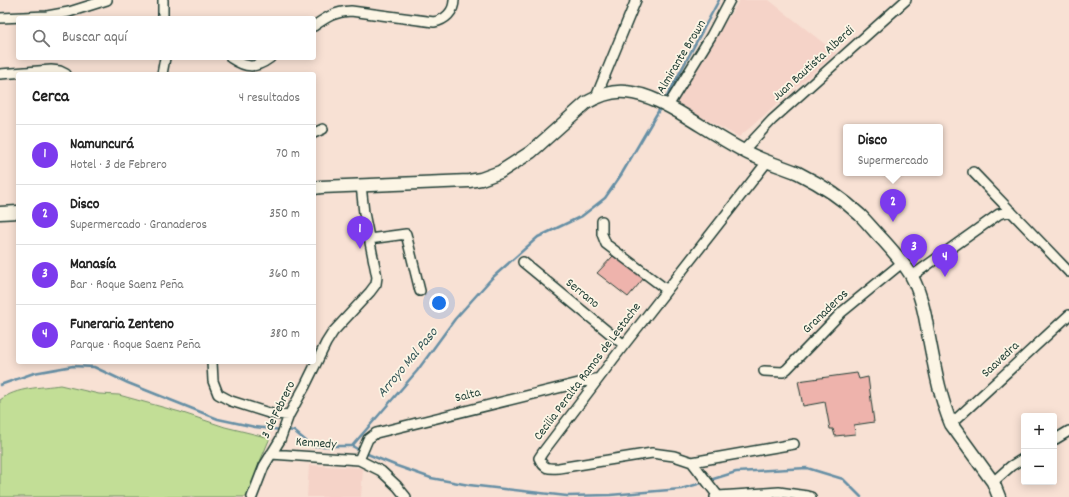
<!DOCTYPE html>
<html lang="es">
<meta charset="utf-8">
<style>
:root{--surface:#fff;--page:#f2f2f2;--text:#222;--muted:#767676;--line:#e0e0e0;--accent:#7c3aed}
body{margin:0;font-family:Dekko,sans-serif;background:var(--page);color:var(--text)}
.controls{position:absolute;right:12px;bottom:12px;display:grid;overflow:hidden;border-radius:4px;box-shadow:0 2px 10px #0003}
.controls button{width:36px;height:36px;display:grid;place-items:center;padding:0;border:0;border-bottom:1px solid var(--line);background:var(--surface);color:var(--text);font:20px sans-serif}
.you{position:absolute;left:439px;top:303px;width:14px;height:14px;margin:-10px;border:3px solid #fff;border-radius:50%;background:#1a73e8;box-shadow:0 0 0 6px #1a73e833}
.badge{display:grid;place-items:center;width:26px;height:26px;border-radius:50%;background:var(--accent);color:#fff;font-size:13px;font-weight:700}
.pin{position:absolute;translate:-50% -33px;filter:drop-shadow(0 1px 2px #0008)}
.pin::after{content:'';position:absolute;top:21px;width:14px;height:12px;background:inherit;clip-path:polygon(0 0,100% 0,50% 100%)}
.popup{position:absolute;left:843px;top:124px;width:100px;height:52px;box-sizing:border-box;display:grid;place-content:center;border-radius:4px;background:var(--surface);filter:drop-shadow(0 1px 3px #0005);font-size:13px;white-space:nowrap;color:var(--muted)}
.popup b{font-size:15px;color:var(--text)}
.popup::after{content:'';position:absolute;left:50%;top:100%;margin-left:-8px;border:8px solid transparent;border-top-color:var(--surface)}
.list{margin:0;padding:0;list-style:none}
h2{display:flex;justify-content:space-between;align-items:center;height:52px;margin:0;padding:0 16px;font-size:17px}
h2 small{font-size:13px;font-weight:400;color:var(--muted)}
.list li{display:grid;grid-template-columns:26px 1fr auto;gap:12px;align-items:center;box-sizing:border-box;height:60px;padding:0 16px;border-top:1px solid var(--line)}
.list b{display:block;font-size:15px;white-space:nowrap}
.list p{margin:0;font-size:13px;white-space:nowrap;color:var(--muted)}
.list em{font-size:13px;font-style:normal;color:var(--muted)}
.icon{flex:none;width:22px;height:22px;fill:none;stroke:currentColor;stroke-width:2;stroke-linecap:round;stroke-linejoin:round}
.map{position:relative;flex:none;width:1069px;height:497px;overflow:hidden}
.search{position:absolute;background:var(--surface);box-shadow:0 2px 10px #0003;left:16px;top:16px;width:300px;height:44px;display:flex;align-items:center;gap:10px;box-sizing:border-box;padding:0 14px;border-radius:4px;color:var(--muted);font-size:15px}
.panel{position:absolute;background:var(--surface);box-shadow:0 2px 10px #0003;left:16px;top:72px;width:300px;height:292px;border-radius:4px}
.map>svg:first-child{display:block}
.built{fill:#f5d3c8}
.green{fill:#c2de96;stroke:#708e65}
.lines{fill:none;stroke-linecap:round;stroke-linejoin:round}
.stream{stroke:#668fa5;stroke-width:2.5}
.building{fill:#eeb3ac;stroke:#1f3d34}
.street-casing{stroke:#1f3d34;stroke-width:12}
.secondary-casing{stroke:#1f3d34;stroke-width:15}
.street{stroke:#fcf5e5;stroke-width:9}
.secondary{stroke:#fcf5e5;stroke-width:12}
.labels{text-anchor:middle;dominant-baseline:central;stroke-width:3.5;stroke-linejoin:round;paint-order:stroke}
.street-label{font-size:13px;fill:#1f3d34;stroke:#fcf5e5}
.water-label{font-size:14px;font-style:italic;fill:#37585a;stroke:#fcf5e5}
</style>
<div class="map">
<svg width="1069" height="497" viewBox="0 0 1069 497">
<rect width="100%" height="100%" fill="#f8e1d4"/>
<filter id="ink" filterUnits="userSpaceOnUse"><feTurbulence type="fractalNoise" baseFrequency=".025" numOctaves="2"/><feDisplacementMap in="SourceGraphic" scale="8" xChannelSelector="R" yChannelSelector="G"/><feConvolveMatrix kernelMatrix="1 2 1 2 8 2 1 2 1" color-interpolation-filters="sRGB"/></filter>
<g filter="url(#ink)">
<path class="built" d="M740 0H769L836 53 739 137 673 102Z
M309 465 363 468 361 497H307Z"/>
<path class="green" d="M60 385 99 394 119 395 180 412 225 427 270 438 261 459 248 497H0V400C17 387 40 388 60 385Z"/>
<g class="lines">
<path class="stream" d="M665 100 719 0
M0 385 34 373 73 366 94 367 128 383 218 419 255 427 282 430
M287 430 294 431 312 446H352L361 451
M352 446 417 371 455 319 492 278 538 237 582 216 605 198 621 175 659 110
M365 453 397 466 431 478 469 485 567 496 610 495 681 489 705 482
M710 480 736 472 807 468 843 479 861 497"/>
</g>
<path class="building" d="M614 255 644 278 628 297 597 273Z
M857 373 859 379 868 377 874 422 854 425 855 434 835 436 833 429H830L825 402 803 406 798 381Z"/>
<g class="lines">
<defs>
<path id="street" d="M163 0V18
M0 18 47 16 69 12 107 0
M314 26C327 17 334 12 351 11L434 22C445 20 454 12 454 0
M231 58C246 68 255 69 270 58
M0 74 51 70 60 71 66 74
M162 74 165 58
M596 97 636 0
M668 106 711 36 730 0
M314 133 323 129
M743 151 772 120 906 0
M973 172 1069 272
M602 221V234L606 244 667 290
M369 239 406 234 420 291
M523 262 624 345
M912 276 999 214 1011 211
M212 362 213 381 218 394 231 401 272 414 289 415
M764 371 783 372 787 369 842 312 903 262
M951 424 1069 315
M1054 440 1069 431
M271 454 359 460 381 471 397 486 406 497
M359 460 368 439 376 433 599 378
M692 462 794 444
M993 482 1011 466 1024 458
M718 496 692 462 674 456 652 453 559 468C548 469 544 469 539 458L543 452 624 345 767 162
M252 497 264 466 280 440 289 415 305 386 326 343 333 332 370 292 376 284 377 277 364 213 361 185
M715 497 718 496 779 492 807 496 811 497"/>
<path id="secondary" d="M314 188 321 187 469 181 481 179 500 172 531 152 586 103C598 96 612 90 626 92 648 94 669 106 687 117 705 128 723 140 742 150 759 160 779 165 798 173 820 184 842 198 860 215 868 223 875 232 883 240 893 251 903 262 911 275 921 293 925 313 928 333 934 363 939 395 951 424L993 482 999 497
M0 213 18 212"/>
</defs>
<use href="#street" class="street-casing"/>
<use href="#secondary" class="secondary-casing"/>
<use href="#street" class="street"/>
<use href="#secondary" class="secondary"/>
</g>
</g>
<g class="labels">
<g class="street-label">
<text transform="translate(682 57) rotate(-59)">Almirante Brown</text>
<text transform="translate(814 64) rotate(-42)">Juan Bautista Alberdi</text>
<text transform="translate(582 294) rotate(39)">Serrano</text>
<text transform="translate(826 312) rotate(-44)">Granaderos</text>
<text transform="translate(1001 360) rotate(-43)">Saavedra</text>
<text transform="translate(588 372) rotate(-53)">Cecilia Peralta Ramos de Lestache</text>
<text transform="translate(468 396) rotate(-14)">Salta</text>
<text transform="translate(279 410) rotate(-64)">3 de Febrero</text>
<text transform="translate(316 444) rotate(4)">Kennedy</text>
</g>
<g class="water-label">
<text transform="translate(408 363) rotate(-50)">Arroyo Mal Paso</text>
</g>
</g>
</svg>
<div class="controls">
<button>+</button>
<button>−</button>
</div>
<div class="you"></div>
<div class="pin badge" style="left:360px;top:249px">1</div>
<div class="pin badge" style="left:893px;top:222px">2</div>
<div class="popup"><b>Disco</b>Supermercado</div>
<div class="pin badge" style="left:914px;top:267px">3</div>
<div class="pin badge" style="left:945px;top:277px">4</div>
<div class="search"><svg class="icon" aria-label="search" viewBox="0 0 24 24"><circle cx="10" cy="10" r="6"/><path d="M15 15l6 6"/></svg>Buscar aquí</div>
<section class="panel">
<h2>Cerca<small>4 resultados</small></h2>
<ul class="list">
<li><span class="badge">1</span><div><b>Namuncurá</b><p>Hotel · 3 de Febrero</p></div><em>70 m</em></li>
<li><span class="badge">2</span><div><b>Disco</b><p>Supermercado · Granaderos</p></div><em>350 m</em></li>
<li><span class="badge">3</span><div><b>Manasía</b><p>Bar · Roque Saenz Peña</p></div><em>360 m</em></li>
<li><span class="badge">4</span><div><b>Funeraria Zenteno</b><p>Parque · Roque Saenz Peña</p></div><em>380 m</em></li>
</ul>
</section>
</div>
